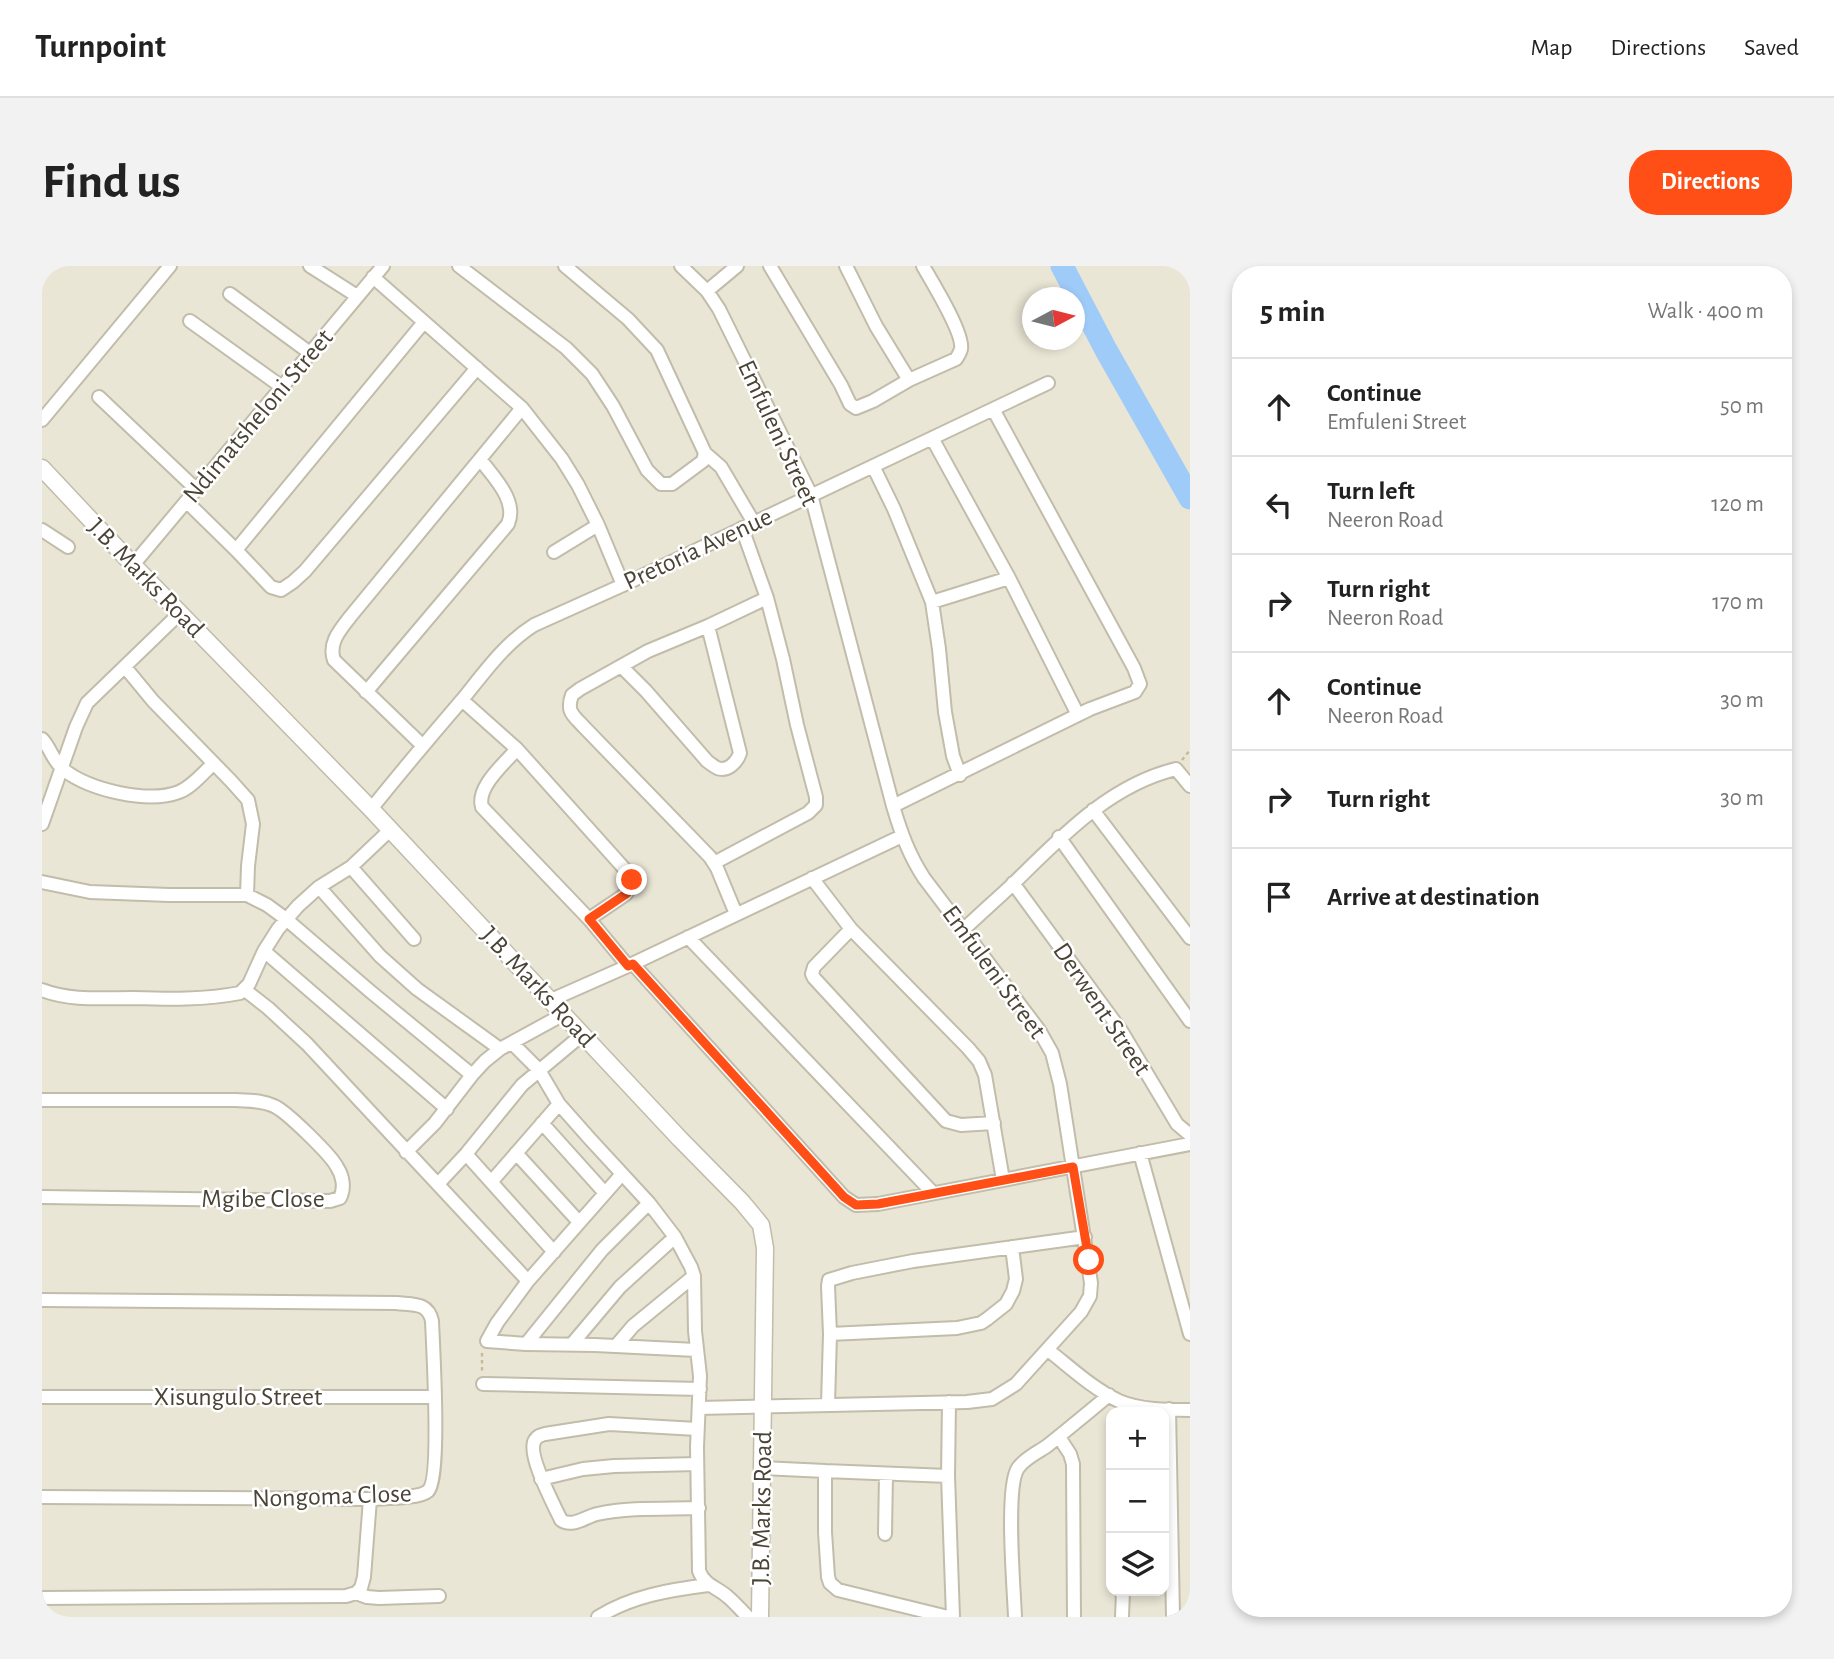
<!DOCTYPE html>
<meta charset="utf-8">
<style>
:root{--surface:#fff;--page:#f2f2f2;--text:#222;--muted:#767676;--line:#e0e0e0;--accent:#ff4f16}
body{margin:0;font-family:"Alegreya Sans",sans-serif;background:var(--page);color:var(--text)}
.controls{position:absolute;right:21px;bottom:21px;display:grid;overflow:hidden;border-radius:14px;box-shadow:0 4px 10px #0003}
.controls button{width:63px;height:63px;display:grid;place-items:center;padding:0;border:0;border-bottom:2px solid var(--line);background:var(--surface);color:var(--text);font:35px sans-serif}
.compass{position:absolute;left:980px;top:21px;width:63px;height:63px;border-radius:50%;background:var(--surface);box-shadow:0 4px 10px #0003;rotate:83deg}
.stop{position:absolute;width:21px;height:21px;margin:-16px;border:5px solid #ff4f16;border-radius:50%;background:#fff}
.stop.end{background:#ff4f16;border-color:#fff;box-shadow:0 2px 7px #0008}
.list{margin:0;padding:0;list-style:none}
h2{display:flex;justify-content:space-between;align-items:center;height:91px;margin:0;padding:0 28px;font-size:30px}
h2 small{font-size:23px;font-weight:400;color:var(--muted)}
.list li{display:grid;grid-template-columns:46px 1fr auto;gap:21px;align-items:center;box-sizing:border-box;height:98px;padding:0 28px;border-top:2px solid var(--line)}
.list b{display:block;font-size:26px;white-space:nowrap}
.list p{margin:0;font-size:23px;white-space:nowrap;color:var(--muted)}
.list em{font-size:23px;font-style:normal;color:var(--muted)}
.icon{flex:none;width:38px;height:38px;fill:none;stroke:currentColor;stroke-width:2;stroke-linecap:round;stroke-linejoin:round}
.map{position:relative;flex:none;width:1148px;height:1351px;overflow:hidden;border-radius:28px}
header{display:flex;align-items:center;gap:42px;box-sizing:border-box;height:98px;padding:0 35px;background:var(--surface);border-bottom:2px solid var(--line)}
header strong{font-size:33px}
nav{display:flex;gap:38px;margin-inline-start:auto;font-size:24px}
.intro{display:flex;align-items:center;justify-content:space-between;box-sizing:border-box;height:168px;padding:0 42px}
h1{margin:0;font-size:49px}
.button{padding:18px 32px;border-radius:28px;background:var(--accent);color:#fff;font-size:24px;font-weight:700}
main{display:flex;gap:42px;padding:0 42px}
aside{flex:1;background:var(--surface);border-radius:28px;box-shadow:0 4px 10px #0003}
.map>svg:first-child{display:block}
.residential{fill:#eae6d6;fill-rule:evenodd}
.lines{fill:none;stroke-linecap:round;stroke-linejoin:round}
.river{stroke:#9fcbf8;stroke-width:23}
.minor-casing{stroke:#c2bcaa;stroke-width:16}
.tertiary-casing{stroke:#c2bcaa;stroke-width:19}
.path{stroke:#c6ba9a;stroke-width:2.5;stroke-dasharray:3.5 3.5;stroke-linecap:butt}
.minor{stroke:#fff;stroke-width:12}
.tertiary{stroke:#fff;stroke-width:16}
.route{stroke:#ff4f16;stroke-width:9}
.labels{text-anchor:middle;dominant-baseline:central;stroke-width:5;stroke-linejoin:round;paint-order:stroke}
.street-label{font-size:26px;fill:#4a4436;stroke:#fff}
</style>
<header>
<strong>Turnpoint</strong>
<nav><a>Map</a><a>Directions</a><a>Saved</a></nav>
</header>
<div class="intro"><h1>Find us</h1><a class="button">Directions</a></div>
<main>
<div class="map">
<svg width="1148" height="1351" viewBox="0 0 1148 1351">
<rect width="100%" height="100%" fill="#f6f3e8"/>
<path class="residential" d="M0 0H1148V1351H0ZM990 32H1032V74H990ZM1069 1146H1122V1325H1069Z"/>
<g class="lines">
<path class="river" d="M1020 0 1064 84 1148 232"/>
<defs>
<path id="minor" d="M268 0 315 30
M417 0 524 82 550 108 571 140 605 204 619 218H630L661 195 663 187 615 84 586 53 523 0
M639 0 665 25 677 43 769 229 851 540C859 567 867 589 882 612L997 764 1010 787 1018 818 1049 1017 1048 1030 1039 1046 974 1118 950 1133 925 1136 657 1142
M728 0 799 119 808 138 814 142 831 135 867 114 914 93C916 90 918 87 919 83 922 67 890 16 881 0
M804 0 834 60 867 114
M331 11 480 142 520 193 536 219 556 259 581 319
M665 25 695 0
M188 28 268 87
M148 55 240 121
M57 131 155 224
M0 154 128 0
M890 172 967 312 1036 449
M663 187 679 201 712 257
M831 200 852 243 890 336 897 383 903 446 911 490 918 509
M145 236 194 284 229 321 239 324 251 316 263 305 435 102
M0 264 26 281
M194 284 382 56
M512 286 556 259
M91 299 341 0
M890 336 967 312
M83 401 111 435 189 515 206 534 211 558 206 600 205 629
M580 401 604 425 665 495C665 495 674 502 675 502 686 506 695 496 698 487L666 360
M324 426 466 258C476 234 451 211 438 193
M420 434 475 483 588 609 590 618 584 628 547 653
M0 473C8 481 12 497 22 504 48 524 106 538 137 526 150 521 161 507 171 498
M380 479 292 394C286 377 298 364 308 351L480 142
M475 483C463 497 434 521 440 541L547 653 586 700
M851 540 1048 443 1093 426 1098 418 1092 402 951 143
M329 543C359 506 389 470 420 434 442 407 462 378 492 359L581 319 1006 117
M1051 544 1148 672
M0 558 34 461 45 437 138 347
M1017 571 1148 755
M672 597 766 547 774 539V531L755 459 741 393 725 332 700 262
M309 601 372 673
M770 612 809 663 926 782 937 795 943 809 961 914
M0 616 48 626 127 629H205L225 639 244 653 329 726 430 809
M971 617 1080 766 1135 858 1148 869
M277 621 338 690 375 723 458 783
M694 648 675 602 668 591 542 461C531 449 524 446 530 429L538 423 606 385 666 360 725 332
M809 663 772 701 770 708 772 712 904 855 919 859 952 857
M921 664C938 648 956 632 973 616 1020 570 1068 519 1134 503L1148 520
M646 671 891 927
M222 685 405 843
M591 698 802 931 814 939 836 938 1148 878
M0 724C28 735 60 732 91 732 126 733 163 734 198 727L207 718 222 685 236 663 256 640 277 621 309 601 348 564
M203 724 226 742 265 778 486 1015
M509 734 586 700 860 570
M470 777 497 804 517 838 548 873 607 937 633 971 649 1001 652 1010 653 1065 658 1110 655 1181 657 1305C663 1320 675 1321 686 1331 693 1337 699 1344 706 1351
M0 834H194C207 835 220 834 232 840 244 845 289 889 295 901 301 910 303 922 298 932L288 935 0 931
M500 857 562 926
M364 886 393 857 430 809 443 795 458 783 522 748
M474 887 537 956
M1098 887 1148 1068
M424 888 512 986
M580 908 486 1015 455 1057 445 1075 484 1078 553 1079 654 1084
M450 915 517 838
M396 918 424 888 480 819 541 768
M0 1034 354 1037C371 1039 386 1036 390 1055 391 1080 399 1213 386 1225 377 1233 340 1232 328 1233L0 1231
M788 1068 915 1062 939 1057 945 1053 964 1038 971 1025 974 1013 970 981
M484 1078 560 984 607 937
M530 1078 578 1021 633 971
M574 1080 591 1060 652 1010
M1006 1084C1028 1101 1051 1123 1077 1135 1098 1144 1126 1144 1148 1144
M441 1118 658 1123
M0 1131H392
M907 1136 906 1210 911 1351
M786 1138 788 1068 786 1020 787 1014 810 1007 871 995 1043 971
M1127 1143 1131 1351
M655 1163 567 1158 503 1168C499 1169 495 1170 493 1174 484 1187 512 1239 519 1254 530 1262 543 1251 555 1248 588 1241 624 1243 657 1242
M1017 1171 1028 1188 1031 1198 1032 1351
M720 1202 783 1205
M906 1210 783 1205V1266L786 1311 788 1317 796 1324 906 1351
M499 1213 541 1203 572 1200 655 1198
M843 1268 844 1208
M314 1327 319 1322 322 1311 328 1233
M0 1332 304 1330 314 1327 325 1331 337 1332 397 1330
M556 1351C590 1330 627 1324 666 1319
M973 1351C972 1323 963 1221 976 1202 983 1192 995 1187 1005 1180 1026 1163 1047 1146 1067 1129
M1080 1351 1081 1325"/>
<path id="tertiary" d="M0 202 91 299 329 543 638 873 700 936 719 959 723 982 718 1351"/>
</defs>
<use href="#minor" class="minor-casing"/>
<use href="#tertiary" class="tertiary-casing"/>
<path class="path" d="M1140 494 1148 484
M440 1087V1108"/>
<use href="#minor" class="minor"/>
<use href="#tertiary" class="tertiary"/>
</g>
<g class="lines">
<path class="route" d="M590 614 588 624 584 628 547 653 586 700 591 698 802 931 814 939 836 938 1031 901 1047 994"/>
</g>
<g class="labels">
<g class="street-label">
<text transform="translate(216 150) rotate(-50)">Ndimatsheloni Street</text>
<text transform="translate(736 167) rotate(65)">Emfuleni Street</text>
<text transform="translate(656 283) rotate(-25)">Pretoria Avenue</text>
<text transform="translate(104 312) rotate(46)">J.B. Marks Road</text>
<text transform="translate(952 706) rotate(54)">Emfuleni Street</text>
<text transform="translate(496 721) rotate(47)">J.B. Marks Road</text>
<text transform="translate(1060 743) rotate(56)">Derwent Street</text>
<text x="221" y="933">Mgibe Close</text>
<text x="196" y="1131">Xisungulo Street</text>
<text transform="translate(290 1230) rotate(-2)">Nongoma Close</text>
<text transform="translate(720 1242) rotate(-89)">J.B. Marks Road</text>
</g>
</g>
</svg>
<div class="controls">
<button>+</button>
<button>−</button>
<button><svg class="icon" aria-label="layers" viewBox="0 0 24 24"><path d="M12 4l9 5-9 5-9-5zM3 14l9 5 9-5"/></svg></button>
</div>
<svg class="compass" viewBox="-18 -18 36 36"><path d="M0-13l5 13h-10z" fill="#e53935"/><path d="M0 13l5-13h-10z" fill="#767676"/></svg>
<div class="stop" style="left:1047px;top:994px"></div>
<div class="stop end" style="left:590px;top:614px"></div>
</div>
<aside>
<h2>5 min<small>Walk · 400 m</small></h2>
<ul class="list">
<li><svg class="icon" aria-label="ahead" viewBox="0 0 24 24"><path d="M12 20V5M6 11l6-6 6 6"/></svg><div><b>Continue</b><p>Emfuleni Street</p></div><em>50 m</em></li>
<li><svg class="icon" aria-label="left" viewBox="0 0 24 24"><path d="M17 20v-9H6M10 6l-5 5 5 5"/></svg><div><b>Turn left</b><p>Neeron Road</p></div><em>120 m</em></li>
<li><svg class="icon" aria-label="right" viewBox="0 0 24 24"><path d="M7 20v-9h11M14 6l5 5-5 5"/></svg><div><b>Turn right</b><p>Neeron Road</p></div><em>170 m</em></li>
<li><svg class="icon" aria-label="ahead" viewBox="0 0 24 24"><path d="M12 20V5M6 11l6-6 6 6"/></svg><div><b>Continue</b><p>Neeron Road</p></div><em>30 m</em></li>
<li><svg class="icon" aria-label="right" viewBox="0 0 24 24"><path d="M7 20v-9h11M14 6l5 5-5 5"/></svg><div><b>Turn right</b></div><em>30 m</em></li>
<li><svg class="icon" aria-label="arrive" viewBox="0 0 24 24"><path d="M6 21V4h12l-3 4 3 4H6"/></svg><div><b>Arrive at destination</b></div></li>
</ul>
</aside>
</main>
